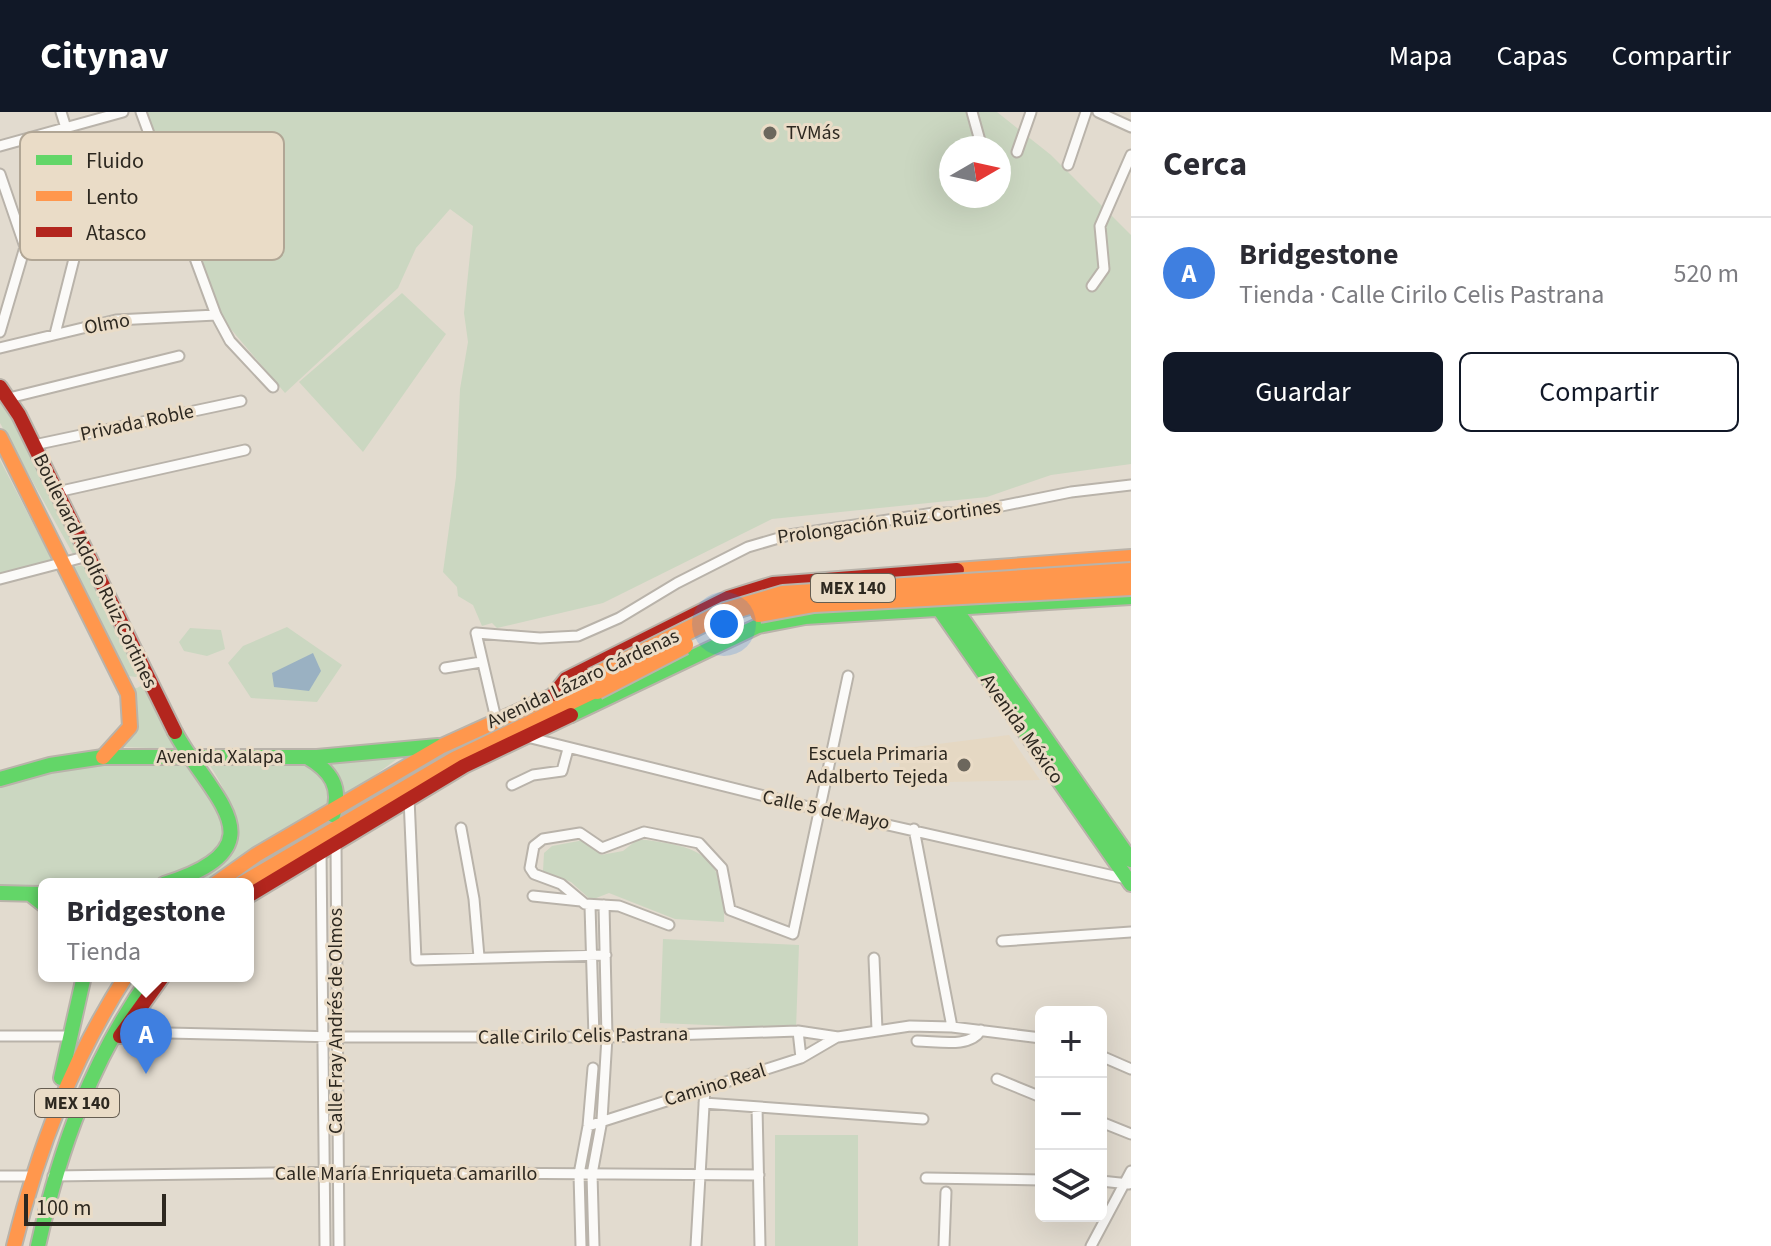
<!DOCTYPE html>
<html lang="es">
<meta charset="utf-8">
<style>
:root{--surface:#fff;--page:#f2f2f3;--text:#2b2b33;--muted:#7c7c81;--line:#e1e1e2;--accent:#111827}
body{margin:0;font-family:"Source Sans 3",sans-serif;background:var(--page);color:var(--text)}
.controls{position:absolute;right:24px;bottom:24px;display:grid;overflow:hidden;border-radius:12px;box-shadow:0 8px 32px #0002}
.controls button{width:72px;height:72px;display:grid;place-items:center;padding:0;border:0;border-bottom:2px solid var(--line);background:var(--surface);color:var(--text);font:40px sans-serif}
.compass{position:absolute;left:939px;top:24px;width:72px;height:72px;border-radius:50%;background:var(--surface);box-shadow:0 8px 32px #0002;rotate:81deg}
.scale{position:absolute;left:24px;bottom:20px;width:142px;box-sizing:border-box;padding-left:8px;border:4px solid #2d2820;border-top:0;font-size:22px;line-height:28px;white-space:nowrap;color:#2d2820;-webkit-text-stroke:6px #eadcc7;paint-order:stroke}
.you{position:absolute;left:724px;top:512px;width:28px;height:28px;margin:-20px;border:6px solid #fff;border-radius:50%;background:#1a73e8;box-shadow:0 0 0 12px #1a73e833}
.badge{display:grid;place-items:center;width:52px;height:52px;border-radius:50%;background:var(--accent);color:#fff;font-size:26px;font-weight:700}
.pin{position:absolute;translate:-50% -66px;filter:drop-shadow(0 2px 4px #0008)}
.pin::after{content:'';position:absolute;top:42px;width:28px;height:24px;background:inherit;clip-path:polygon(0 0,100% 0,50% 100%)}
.popup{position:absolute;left:38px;top:766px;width:216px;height:104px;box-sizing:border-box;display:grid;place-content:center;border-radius:12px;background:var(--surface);filter:drop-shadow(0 2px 6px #0005);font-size:26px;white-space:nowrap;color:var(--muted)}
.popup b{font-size:30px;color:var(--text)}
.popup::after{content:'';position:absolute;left:50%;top:100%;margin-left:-16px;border:16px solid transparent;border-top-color:var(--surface)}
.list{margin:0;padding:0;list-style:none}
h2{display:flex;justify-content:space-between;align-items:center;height:104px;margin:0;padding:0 32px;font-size:34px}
h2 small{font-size:26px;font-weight:400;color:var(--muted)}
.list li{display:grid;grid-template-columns:52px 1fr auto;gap:24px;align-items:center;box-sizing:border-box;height:112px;padding:0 32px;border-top:2px solid var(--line)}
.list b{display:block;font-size:30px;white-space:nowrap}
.list p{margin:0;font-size:26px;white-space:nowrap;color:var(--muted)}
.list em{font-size:26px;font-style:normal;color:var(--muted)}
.actions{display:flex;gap:16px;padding:24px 32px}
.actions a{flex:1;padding:18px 0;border:2px solid var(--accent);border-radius:12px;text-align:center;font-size:28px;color:var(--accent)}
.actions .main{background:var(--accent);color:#fff}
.icon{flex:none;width:44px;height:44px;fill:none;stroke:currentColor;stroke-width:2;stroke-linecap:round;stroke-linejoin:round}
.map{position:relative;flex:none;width:1131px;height:1134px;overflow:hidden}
header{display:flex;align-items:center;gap:48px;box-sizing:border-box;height:112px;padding:0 40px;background:var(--accent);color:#fff}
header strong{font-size:38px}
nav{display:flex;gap:44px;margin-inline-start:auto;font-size:28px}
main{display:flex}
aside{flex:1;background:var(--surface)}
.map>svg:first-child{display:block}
.built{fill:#e5d8c3}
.green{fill:#cbd7c1;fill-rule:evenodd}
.water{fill:#9ab1c2}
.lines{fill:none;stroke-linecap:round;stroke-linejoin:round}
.street-casing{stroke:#b9b3aa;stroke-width:13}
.fast-casing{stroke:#b9b3aa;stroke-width:18}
.slow-casing{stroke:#b9b3aa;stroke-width:18}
.jam-casing{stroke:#b9b3aa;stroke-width:18}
.street{stroke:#fbfaf8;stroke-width:9}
.fast{stroke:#63d668;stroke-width:14}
.slow{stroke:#ff974d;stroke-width:14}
.jam{stroke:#b3261e;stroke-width:14}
.slow-bridge-casing{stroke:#b9b3aa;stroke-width:22;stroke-linecap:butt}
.slow-bridge{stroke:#ff974d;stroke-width:18}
.poi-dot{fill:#6c675d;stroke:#eadcc7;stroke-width:3}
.labels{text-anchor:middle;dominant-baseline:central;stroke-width:6;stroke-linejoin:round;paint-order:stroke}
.shield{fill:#eadcc7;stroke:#665e52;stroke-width:2}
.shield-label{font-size:18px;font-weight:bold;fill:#2d2820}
.poi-label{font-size:20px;fill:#2d2820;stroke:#eadcc7;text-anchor:start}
.street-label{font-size:20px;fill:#2d2820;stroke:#eadcc7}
.key{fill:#eadcc7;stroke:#b1a695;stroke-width:2}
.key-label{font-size:22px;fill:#2d2820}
</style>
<header>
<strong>Citynav</strong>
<nav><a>Mapa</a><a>Capas</a><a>Compartir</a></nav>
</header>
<main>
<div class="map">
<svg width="1131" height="1134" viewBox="0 0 1131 1134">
<rect width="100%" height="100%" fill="#e2dbcf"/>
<path class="built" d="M1009 623 1040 668 900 671 899 637Z"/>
<path class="green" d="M145 0H997L1051 43 1131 123V352L1051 363 987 385 772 407 603 491 497 516 492 511 482 514 473 493 458 484 457 475 443 460 456 365 460 277 468 230 464 201 473 114 450 97 416 136 398 176 285 281 224 209ZM951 36H999V84H951Z
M402 181 446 222 363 340 299 270Z
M0 287 11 299 81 437 73 442 0 311Z
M0 348 52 448 0 461Z
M85 453 140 563 136 565 128 564 72 455Z
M287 515 342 553 317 590 251 586 228 551 243 534Z
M190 516 221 518 225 537 207 544 184 539 179 530Z
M146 571 177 637 123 635 132 621 130 575 137 576Z
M93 647H188C215 682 246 724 195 755 183 763 171 770 156 772 120 777 80 772 44 772V778L0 777V671Z
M397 647 345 685 328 648Z
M207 649 315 654 328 669 332 696 215 772H183L203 766 223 751C233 702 236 693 207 649Z
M638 727C698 734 726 741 724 810L675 807 609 781 591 788 571 770 543 759 544 741 552 734 584 728 601 743 623 739Z
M663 827 799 833 796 917 660 911Z
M775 1023H858V1134H775Z"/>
<path class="water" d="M313 541 321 559 309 579 274 575 272 561Z"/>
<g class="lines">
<defs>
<path id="street" d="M61 0 66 16
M141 0 216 203 230 229 273 275
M972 0 982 36
M1098 0 1131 15
M31 26 76 139 55 222
M0 34 123 0
M1017 40 1031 0
M1068 53 1086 0
M0 62 25 135 0 220
M1092 174 1104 157 1100 114 1131 43
M0 236 116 208 216 203
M9 286 179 244
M34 333 241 289
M57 380 245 338
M0 467 88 444
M445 556 481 550
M496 607 476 521 540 526 578 524 619 506 677 471 748 435 789 423 934 401H967L1071 380 1131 373
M527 625 817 697 1127 767
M512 673 533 663 562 659 568 637
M409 686 416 848 606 843
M461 716 474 787 479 845
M914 717 952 915
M336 731 339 1134
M321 739 325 1134
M533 784 581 789
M590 794 594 925
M669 813 619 794 585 792 561 772 534 762 530 756 534 734 543 727 580 721 602 736 644 720 699 731 722 756 730 798 793 822 848 564
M1002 829 1131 820
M874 846 877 918
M798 919 801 946
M124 920 336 925H607L798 919 838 925 910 914 952 915 1041 926
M0 924H70
M917 929C937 929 970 937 981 918
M1101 944 1131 957
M997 967 1041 985
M704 991 923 1007
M757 995 760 1134
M1101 1010 1131 1022
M588 1014 801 946 837 925
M0 1064H30
M53 1064 338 1060 759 1063
M926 1066 1041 1068
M1101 1069 1129 1072
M581 1134 579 1062 588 1014 593 956
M594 1134 592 1062 602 1008 607 925 604 793
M696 1134 705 976
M944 1134 946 1080
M1091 1134 1131 1059"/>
<path id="fast" d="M935 491 1131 772
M952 492 1131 748
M571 603 758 514 805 505 1131 485
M307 645C331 659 342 675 333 703
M0 667 50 653 103 645H317L438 634
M164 772C285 734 211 687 175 620
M0 781 40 782
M30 782 44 793
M61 966 84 864
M38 1134C60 1035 92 947 151 864"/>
<path id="slow" d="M0 325 128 582 130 615 103 645
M957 458 1131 445
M215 772 256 743 442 634 592 566
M241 772 454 647 597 578
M14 1134C38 1037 72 948 126 864"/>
<path id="jam" d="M0 275 19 303 175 620
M554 582 566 567 728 486 773 472 957 458
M248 784 464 654 571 603
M120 924 163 864"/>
</defs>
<use href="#street" class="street-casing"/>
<use href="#fast" class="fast-casing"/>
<use href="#slow" class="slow-casing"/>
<use href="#jam" class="jam-casing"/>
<use href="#street" class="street"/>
<use href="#fast" class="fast"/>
<use href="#slow" class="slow"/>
<use href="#jam" class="jam"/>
<defs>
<path id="slow-bridge" d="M759 501 814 491 1131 474
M592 566 725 500 783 483 1131 460
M597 578 684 533"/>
</defs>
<use href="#slow-bridge" class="slow-bridge-casing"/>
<use href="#slow-bridge" class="slow-bridge"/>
</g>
<g class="poi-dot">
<circle cx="770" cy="21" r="8"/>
<circle cx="964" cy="653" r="8"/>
</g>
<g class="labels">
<g class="shield">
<rect x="811" y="462" width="84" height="28" rx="6"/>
<rect x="35" y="977" width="84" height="28" rx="6"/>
</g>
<g class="shield-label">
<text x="853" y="476">MEX 140</text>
<text x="77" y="991">MEX 140</text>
</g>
<g class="poi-label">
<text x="786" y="21">TVMás</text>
<text x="948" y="642" text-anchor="end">Escuela Primaria<tspan x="948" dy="23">Adalberto Tejeda</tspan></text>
</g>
<g class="street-label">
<text transform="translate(107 212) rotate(-10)">Olmo</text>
<text transform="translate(137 311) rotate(-12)">Privada Roble</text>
<text transform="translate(889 410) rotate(-8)">Prolongación Ruiz Cortines</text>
<text transform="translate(95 459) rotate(64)">Boulevard Adolfo Ruiz Cortines</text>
<text transform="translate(583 567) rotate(-25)">Avenida Lázaro Cárdenas</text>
<text transform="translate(1022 617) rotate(55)">Avenida México</text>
<text x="220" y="645">Avenida Xalapa</text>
<text transform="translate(826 698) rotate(12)">Calle 5 de Mayo</text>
<text transform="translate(336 909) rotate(-90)">Calle Fray Andrés de Olmos</text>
<text transform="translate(583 924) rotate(-1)">Calle Cirilo Celis Pastrana</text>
<text transform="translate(715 973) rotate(-17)">Camino Real</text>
<text x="406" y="1062">Calle María Enriqueta Camarillo</text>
</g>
</g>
<rect x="20" y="20" width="264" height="128" rx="12" class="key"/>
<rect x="36" y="43" width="36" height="10" fill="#63d668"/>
<rect x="36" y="79" width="36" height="10" fill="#ff974d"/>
<rect x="36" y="115" width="36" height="10" fill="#b3261e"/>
<g class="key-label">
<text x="86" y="56">Fluido</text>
<text x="86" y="92">Lento</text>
<text x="86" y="128">Atasco</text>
</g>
</svg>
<div class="controls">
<button>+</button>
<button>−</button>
<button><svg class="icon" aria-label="layers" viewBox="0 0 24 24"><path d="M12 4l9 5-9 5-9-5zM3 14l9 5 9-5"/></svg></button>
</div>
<svg class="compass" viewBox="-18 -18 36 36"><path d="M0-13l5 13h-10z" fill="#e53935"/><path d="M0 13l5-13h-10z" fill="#7c7c81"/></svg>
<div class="scale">100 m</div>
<div class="you"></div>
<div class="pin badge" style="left:146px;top:962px;background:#3f7fe0">A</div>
<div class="popup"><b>Bridgestone</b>Tienda</div>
</div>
<aside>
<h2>Cerca<small></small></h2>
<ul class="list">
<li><span class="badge" style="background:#3f7fe0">A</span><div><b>Bridgestone</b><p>Tienda · Calle Cirilo Celis Pastrana</p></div><em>520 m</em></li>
</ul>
<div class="actions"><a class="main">Guardar</a><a>Compartir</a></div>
</aside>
</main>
